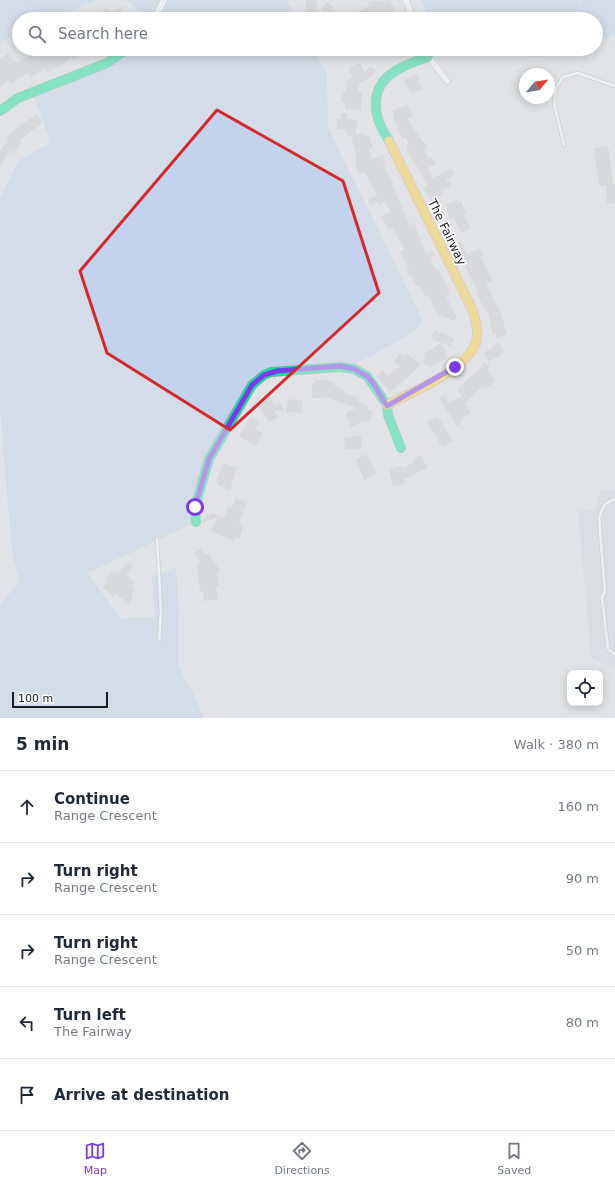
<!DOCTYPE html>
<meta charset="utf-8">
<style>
:root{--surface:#fff;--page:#f2f2f3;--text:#1f2937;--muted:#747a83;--line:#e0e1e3;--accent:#7c3aed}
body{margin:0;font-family:"DejaVu Sans",sans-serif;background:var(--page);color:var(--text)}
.controls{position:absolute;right:12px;bottom:12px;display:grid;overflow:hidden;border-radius:8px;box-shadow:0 2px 10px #0003}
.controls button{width:36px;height:36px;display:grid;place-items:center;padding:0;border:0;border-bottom:1px solid var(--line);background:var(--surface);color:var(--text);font:20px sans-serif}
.compass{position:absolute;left:519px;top:68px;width:36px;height:36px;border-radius:50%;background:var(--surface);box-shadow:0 2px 10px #0003;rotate:60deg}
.scale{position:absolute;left:12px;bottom:10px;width:96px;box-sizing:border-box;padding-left:4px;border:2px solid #1b1c1e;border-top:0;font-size:11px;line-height:14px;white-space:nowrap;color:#1b1c1e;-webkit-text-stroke:3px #fff;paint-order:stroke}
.stop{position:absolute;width:12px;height:12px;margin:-9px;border:3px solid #7c3aed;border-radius:50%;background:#fff}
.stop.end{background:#7c3aed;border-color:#fff;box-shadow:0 1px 4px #0008}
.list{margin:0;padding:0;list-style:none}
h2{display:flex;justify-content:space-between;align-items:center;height:52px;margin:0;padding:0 16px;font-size:17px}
h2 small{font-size:13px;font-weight:400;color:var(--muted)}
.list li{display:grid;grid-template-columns:26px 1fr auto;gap:12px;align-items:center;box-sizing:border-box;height:72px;padding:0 16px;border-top:1px solid var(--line)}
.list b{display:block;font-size:15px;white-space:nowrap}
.list p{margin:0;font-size:13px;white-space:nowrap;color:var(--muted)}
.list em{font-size:13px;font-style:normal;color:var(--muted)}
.icon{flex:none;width:22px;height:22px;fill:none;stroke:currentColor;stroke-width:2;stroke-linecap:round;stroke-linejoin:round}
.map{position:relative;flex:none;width:615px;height:718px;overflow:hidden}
.search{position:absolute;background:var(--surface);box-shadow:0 2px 10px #0003;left:12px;right:12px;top:12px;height:44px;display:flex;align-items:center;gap:10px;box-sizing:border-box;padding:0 14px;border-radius:22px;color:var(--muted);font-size:15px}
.sheet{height:412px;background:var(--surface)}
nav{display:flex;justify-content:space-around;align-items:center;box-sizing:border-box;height:56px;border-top:1px solid var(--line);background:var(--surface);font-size:11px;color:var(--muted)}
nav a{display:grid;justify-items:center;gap:2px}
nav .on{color:var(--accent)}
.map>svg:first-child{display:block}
.built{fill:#d0d5dd}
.green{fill:#c3d3ed}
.building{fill:#cbcccf}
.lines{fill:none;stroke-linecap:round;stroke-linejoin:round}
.lane-casing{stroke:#a1a2a4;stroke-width:4}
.street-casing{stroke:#a1a2a4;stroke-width:7}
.fast-casing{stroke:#a1a2a4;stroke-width:10}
.slow-casing{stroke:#a1a2a4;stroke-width:10}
.path{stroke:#c2c2c3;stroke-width:1;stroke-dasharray:4 2;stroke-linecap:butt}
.lane{stroke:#fafbfb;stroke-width:3}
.street{stroke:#fafbfb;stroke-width:6}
.fast{stroke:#16e098;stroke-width:9}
.slow{stroke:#ffcf43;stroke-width:9}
.route{stroke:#7c3aed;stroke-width:5}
.marked{fill:none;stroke:#d62828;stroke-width:3;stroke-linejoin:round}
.labels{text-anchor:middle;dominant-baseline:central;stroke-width:3.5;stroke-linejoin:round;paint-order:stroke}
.street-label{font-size:12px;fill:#1b1c1e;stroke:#fff}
</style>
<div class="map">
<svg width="615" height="718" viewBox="0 0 615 718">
<rect width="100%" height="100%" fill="#e1e3e6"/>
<path class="built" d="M615 489V668L591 658 578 511 595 510 600 491Z"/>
<path class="green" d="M0 0H96L52 19H19V33L0 42Z
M126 0H286L297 19H149Z
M422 0H615V36L596 40V19H428Z
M127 49H314L327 74 328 127 423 321 413 333 359 362 340 367 277 371 260 378 209 459 196 522 88 573 120 618 155 617 152 576 176 567 179 615V667L196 699 204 718H0V604L20 582 12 553 0 409V198L18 161 51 142 32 93Z"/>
<path class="building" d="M306 0H317L316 19H304Z
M376 0V2L390 0 399 19H363L359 11 369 6 367 2Z
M327 2 334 7 328 14 321 9Z
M120 7 123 11 121 12 127 19H107L108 18 103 12 107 8 112 14Z
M43 49H83L76 54 78 56 73 60 72 57 64 64 47 72 45 68 31 77 28 73 10 84 8 80 0 87V59L9 53 15 63Z
M359 63 365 73 370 66 376 70 373 75 359 84 358 92H362L361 110 345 109V102H342L343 91 346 92 347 81 353 77 349 69Z
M417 74 422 89 411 93 409 89H408L404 79Z
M407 104 413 116 408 119 423 143 424 142 427 147 424 149 428 158 431 156 436 164 427 168 433 178 452 168 455 174 445 180 451 182 449 187 441 190 443 194 438 197 443 205 436 209 423 188 427 186 420 171 406 150 408 149 406 146 409 145 406 137 402 138 393 117 394 116 392 111Z
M341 113H347V119L357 120 356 135 364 133V136L369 135 373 148 369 149 372 159 383 155 386 164 383 165 394 184 392 185 410 225 414 223 426 253 432 250 435 255 430 258 436 270 438 269 450 294 446 296 457 318 452 321 450 319 438 315 429 296 426 297 419 285 417 286 411 275 410 276 407 271 409 270 400 252 405 250 392 228 388 230 382 216 391 212 385 201 379 205 377 201 370 205 368 200 377 195 364 172 359 174 355 165 357 164 355 157H357L351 136H348L346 130 337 129V119H341Z
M37 114 43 122 19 141 21 143 13 153 11 151 0 165V151L8 141 6 139 13 131Z
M608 146 613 184H615V203L607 204 606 185 599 186 594 149Z
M457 200 458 202 461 201 466 213 463 214 471 228 462 233 453 218 450 219 445 204Z
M461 241 467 254 479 248 483 256 481 257 493 281 486 284 501 314 507 334 497 338 495 334 493 335 488 311 486 312 477 295 479 294 454 245Z
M434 330 454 338 451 346 431 339Z
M441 343 447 353 445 354 447 358 430 368 428 364 426 366 422 359 426 357 424 354Z
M498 343 504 352 489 362 483 353Z
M400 353 404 356 406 353 420 364 408 378 389 392 376 376 383 371 387 376 400 366 394 361Z
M482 362 489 364 488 372 495 381 485 389 483 386 465 403 471 413 461 419 463 422 457 426 439 398 445 395 449 403 462 396 457 391 459 389 458 388 482 366Z
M315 380H327L334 383 335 386 345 390 344 393 358 398 357 401 368 406 366 409 373 412 368 423 363 421 351 427 345 413 356 408 324 396V398H312V383H315Z
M271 397 275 405 279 402 285 411 274 410 278 417 269 422 259 407 263 404 262 402Z
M288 399 303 401 302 413 286 412Z
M250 417 259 422 255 429 263 433 255 446 239 436Z
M438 417 453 441 442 447 427 422Z
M361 436 362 448 345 450 344 437Z
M366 454 377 473 364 480 356 460Z
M421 455 427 468 404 479 405 484 393 487 389 469 401 466V469L415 462 414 459Z
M223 463 237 468 230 490 217 485 218 483 216 482Z
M235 498 247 502 239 523 243 526 239 539 236 537 234 541 211 531 218 517 202 523V519L213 513 224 518 228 506 232 508Z
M201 549 205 555 209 553 220 571 217 573 219 586H216L218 600 204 601 203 591 200 592 197 565 200 563 194 553Z
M128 563 133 566 126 574 135 582 131 587 135 590 131 595 133 597 128 604 116 594 114 597 103 588 107 582 105 580 114 570 117 573Z"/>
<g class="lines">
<defs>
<path id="lane" d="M564 145 554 103 556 88 563 77 578 73 615 86
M615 499C605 502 602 508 599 518L605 592 602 597 608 649 615 655
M157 539 161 612 159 640"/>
<path id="street" d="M406 0 413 19
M154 19 164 0
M425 49C429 61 440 70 447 81"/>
<path id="fast" d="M0 111 18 98 107 63 127 49
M389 141C385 134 380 126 378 119 367 79 398 67 428 57
M196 522 195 507 209 459 252 385 264 375 271 372 340 367 354 369 367 376 387 405 388 415 401 448"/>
<path id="slow" d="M387 405C412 392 460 373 474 347 480 336 476 322 473 311L389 141"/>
</defs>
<use href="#lane" class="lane-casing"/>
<use href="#street" class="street-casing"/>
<use href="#fast" class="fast-casing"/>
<use href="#slow" class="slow-casing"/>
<path class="path" d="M576 0 577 13"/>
<use href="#lane" class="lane"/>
<use href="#street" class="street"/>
<use href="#fast" class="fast"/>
<use href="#slow" class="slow"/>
</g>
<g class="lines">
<path class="route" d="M195 507 209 459 252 385 264 375 277 371 340 366 354 369 367 376 373 383 387 406 455 367"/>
</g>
<path d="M0 0H615V718H0ZM217 110 343 181 379 293 230 430 107 353 80 271Z" fill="#e1e3e6" fill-opacity=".55" fill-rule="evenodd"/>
<path class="marked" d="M217 110 343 181 379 293 230 430 107 353 80 271Z"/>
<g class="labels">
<g class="street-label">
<text transform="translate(447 232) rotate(64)">The Fairway</text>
</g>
</g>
</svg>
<div class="controls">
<button><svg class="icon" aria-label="locate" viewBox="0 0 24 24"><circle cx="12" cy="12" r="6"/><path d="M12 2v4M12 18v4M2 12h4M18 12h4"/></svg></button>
</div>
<svg class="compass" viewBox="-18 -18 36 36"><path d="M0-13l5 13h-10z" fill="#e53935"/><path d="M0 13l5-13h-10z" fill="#747a83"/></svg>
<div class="scale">100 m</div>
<div class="stop" style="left:195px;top:507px"></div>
<div class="stop end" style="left:455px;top:367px"></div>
<div class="search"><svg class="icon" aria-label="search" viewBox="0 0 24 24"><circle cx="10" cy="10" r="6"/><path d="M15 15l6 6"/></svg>Search here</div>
</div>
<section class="sheet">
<h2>5 min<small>Walk · 380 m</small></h2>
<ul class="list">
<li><svg class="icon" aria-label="ahead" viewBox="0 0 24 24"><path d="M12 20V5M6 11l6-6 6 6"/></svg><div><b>Continue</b><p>Range Crescent</p></div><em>160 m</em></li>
<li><svg class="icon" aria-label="right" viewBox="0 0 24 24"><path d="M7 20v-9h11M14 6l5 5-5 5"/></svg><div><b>Turn right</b><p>Range Crescent</p></div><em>90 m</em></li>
<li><svg class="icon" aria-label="right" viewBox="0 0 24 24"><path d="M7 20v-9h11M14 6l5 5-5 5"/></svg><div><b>Turn right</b><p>Range Crescent</p></div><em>50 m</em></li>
<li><svg class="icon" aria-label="left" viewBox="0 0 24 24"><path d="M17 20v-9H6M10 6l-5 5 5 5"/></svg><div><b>Turn left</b><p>The Fairway</p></div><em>80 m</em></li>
<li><svg class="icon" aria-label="arrive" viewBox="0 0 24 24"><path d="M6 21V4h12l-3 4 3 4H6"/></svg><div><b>Arrive at destination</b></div></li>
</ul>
</section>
<nav>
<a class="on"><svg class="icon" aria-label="map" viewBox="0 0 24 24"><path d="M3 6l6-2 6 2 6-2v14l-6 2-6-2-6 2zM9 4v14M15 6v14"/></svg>Map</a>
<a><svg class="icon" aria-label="directions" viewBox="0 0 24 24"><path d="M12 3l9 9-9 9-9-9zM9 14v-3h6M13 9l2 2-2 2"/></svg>Directions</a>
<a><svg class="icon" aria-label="saved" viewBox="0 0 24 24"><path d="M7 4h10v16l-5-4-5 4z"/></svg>Saved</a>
</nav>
